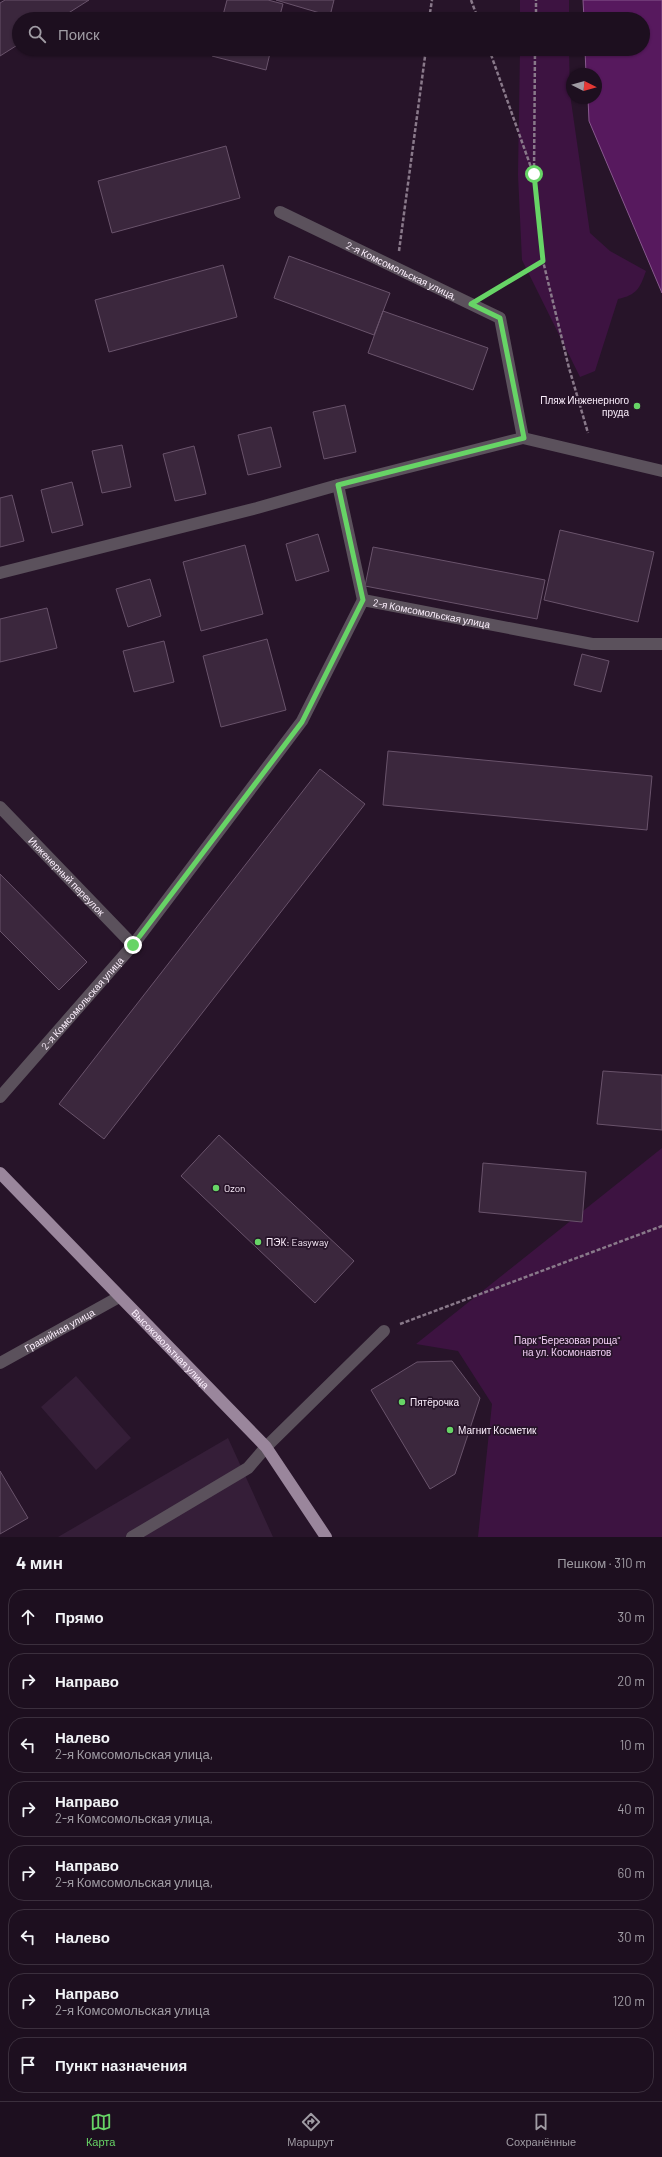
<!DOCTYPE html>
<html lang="ru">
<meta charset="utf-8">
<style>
:root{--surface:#1d0f1f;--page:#251828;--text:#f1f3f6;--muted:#a09ca4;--line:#3b2f3d;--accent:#67d466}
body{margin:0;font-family:Barlow,sans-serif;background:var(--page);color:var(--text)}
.compass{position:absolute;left:566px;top:68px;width:36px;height:36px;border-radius:50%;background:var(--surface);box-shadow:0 1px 3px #0004;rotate:95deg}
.stop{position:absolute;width:12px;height:12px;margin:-9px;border:3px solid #67d466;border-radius:50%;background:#fff}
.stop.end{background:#67d466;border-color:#fff;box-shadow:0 1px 4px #0008}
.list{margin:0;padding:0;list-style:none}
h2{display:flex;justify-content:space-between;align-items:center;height:52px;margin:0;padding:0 16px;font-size:17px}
h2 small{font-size:13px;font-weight:400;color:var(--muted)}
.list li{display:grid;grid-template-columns:26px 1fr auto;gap:12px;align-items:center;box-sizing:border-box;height:56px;margin:0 8px 8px;padding:0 8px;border:1px solid var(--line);border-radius:16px}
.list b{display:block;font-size:15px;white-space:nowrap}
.list p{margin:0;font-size:13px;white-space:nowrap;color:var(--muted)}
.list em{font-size:13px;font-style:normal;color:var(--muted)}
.icon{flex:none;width:22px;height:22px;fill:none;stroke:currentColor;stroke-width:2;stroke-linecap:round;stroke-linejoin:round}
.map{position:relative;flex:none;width:662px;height:1537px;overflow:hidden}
.search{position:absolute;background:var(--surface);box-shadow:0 1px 3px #0004;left:12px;right:12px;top:12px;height:44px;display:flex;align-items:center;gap:10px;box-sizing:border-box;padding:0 14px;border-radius:22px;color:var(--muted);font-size:15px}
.sheet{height:564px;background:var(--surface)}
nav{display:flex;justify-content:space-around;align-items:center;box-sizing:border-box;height:56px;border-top:1px solid var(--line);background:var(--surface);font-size:11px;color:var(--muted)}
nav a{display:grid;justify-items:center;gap:2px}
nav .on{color:var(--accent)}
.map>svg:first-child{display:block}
.built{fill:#351e38}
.green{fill:#3d1341}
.water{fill:#57195e;stroke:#88598e}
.building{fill:#3b273d;stroke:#69536b}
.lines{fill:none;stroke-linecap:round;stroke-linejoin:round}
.path{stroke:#89798a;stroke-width:2.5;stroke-dasharray:4 2;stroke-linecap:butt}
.minor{stroke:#5b515c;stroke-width:12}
.major{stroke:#9a869c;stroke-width:12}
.route{stroke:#67d466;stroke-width:5}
.poi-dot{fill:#67d466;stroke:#271429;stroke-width:1.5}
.labels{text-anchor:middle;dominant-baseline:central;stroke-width:3.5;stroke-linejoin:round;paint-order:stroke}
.street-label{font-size:10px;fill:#fceffd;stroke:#271429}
.poi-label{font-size:10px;fill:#fceffd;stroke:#271429;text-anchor:start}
.park-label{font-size:10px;fill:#f1cef4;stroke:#271429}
</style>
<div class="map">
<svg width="662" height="1537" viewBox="0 0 662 1537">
<rect width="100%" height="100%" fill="#271429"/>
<path class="built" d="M76 1376 131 1438 96 1470 41 1407Z
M228 1438 273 1537H58Z"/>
<path class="green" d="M520 0H569V19H520Z
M520 49H569L570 94 590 233 610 251 646 271C640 288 637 295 618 299L595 371 580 377 522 260 518 175Z
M662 1148V1537H478L492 1404 458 1351 416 1344Z"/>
<path class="water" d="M583 0H662V293L589 121 588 98H596V74H586L585 49H643V19H584Z"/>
<path class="building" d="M5 0H89L59 19H19V44L0 56V3Z
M227 0H268L283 4 279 19H222Z
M276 0H334L330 16Z
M214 49H271L266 70 212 56Z
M226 146 240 198 112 233 98 181Z
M289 256 390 293 374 335 274 298Z
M223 265 237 317 109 352 95 300Z
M383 311 488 348 473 390 368 353Z
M345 405 356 452 324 459 313 412Z
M271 427 281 467 248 475 238 435Z
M122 445 131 487 102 493 92 451Z
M194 446 206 494 175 501 163 454Z
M72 482 83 525 52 533 41 490Z
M12 495 24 541 0 547V498Z
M560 530 654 552 638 622 544 600Z
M318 534 329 571 296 581 286 544Z
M245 545 263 614 201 631 183 562Z
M373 547 545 580 537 619 365 586Z
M150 579 161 616 128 627 116 589Z
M47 608 57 648 0 662V619Z
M267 639 286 710 221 727 203 656Z
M164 641 174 682 134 692 123 651Z
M582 654 609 661 601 692 574 685Z
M388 751 652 776 647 830 383 805Z
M320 769 365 804 104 1139 59 1104Z
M0 874 87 962 59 990 0 931Z
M603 1071 662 1075V1130L597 1124Z
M219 1135 354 1261 315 1303 181 1176Z
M483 1163 586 1172 582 1222 479 1212Z
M452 1361 480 1398 455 1474 430 1489 371 1390 417 1362Z
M0 1471 28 1518 0 1534Z"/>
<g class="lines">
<path class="path" d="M471 0 478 19
M429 19 432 0
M536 19V0
M489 49 533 173
M535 49 534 174 543 261 569 368 588 433
M399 251 426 49
M489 294 543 261
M400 1324 662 1226"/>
<g class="minor">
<path id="s1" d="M280 212 500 318 523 438 338 485"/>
<path d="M523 438 662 471"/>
<path d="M0 573 257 508 338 485 363 600"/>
<path id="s2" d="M0 807 133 945"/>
<path id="s3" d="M0 1097 133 945 302 721 363 600 592 644H662"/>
<path id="s4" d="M0 1363 119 1297"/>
<path d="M132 1537 248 1468 266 1447 384 1331"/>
</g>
<path class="major" id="s5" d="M0 1173 266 1447 326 1537"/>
</g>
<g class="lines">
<path class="route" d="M133 945 302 722 363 600 338 485 524 438 500 318 471 304 543 261 534 174"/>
</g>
<g class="poi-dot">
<circle cx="637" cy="406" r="4"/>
<circle cx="216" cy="1188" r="4"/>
<circle cx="258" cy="1242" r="4"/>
<circle cx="402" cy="1402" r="4"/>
<circle cx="450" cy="1430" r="4"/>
</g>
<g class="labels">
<g class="street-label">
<text stroke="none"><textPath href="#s1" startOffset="135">2-я Комсомольская улица,</textPath></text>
<text stroke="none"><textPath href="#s3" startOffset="688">2-я Комсомольская улица</textPath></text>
<text stroke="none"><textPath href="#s2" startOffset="96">Инженерный переулок</textPath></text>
<text stroke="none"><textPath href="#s3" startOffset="125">2-я Комсомольская улица</textPath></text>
<text stroke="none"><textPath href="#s4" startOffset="68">Гравийная улица</textPath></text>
<text stroke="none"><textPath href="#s5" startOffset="245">Высоковольтная улица</textPath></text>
</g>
<g class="poi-label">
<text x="629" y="400" text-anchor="end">Пляж Инженерного<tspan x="629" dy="12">пруда</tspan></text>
<text x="224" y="1188">Ozon</text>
<text x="266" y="1242">ПЭК: Easyway</text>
<text x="410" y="1402">Пятёрочка</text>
<text x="458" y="1430">Магнит Косметик</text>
</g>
<g class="park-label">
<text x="567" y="1340">Парк "Березовая роща"<tspan x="567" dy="12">на ул. Космонавтов</tspan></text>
</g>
</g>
</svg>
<svg class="compass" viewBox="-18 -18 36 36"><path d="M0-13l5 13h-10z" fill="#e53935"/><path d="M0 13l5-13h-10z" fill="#a09ca4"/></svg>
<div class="stop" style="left:534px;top:174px"></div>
<div class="stop end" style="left:133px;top:945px"></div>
<div class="search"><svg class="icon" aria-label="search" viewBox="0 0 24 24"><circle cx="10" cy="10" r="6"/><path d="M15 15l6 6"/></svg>Поиск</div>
</div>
<section class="sheet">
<h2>4 мин<small>Пешком · 310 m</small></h2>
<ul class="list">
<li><svg class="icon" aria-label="ahead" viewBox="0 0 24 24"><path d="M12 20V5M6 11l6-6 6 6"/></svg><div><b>Прямо</b></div><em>30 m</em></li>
<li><svg class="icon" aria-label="right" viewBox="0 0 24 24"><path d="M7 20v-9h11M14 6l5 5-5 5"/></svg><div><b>Направо</b></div><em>20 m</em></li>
<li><svg class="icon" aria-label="left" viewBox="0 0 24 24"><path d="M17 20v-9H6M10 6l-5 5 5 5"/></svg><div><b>Налево</b><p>2-я Комсомольская улица,</p></div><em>10 m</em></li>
<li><svg class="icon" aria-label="right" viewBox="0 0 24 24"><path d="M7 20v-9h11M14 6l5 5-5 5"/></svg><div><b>Направо</b><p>2-я Комсомольская улица,</p></div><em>40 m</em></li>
<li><svg class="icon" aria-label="right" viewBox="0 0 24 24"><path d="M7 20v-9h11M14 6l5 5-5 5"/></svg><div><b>Направо</b><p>2-я Комсомольская улица,</p></div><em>60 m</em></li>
<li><svg class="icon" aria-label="left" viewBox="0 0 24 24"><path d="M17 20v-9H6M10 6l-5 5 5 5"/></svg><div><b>Налево</b></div><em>30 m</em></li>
<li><svg class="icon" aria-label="right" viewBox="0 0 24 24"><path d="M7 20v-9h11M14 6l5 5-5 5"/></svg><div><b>Направо</b><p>2-я Комсомольская улица</p></div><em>120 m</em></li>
<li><svg class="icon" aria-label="arrive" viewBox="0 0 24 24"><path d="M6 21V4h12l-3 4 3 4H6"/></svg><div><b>Пункт назначения</b></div></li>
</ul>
</section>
<nav>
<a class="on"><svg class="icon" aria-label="map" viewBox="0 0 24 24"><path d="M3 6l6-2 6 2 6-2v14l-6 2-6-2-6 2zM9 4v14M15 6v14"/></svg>Карта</a>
<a><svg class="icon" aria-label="directions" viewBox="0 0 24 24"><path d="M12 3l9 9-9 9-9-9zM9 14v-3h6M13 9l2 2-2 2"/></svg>Маршрут</a>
<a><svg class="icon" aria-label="saved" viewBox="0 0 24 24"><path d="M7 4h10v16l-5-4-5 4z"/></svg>Сохранённые</a>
</nav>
